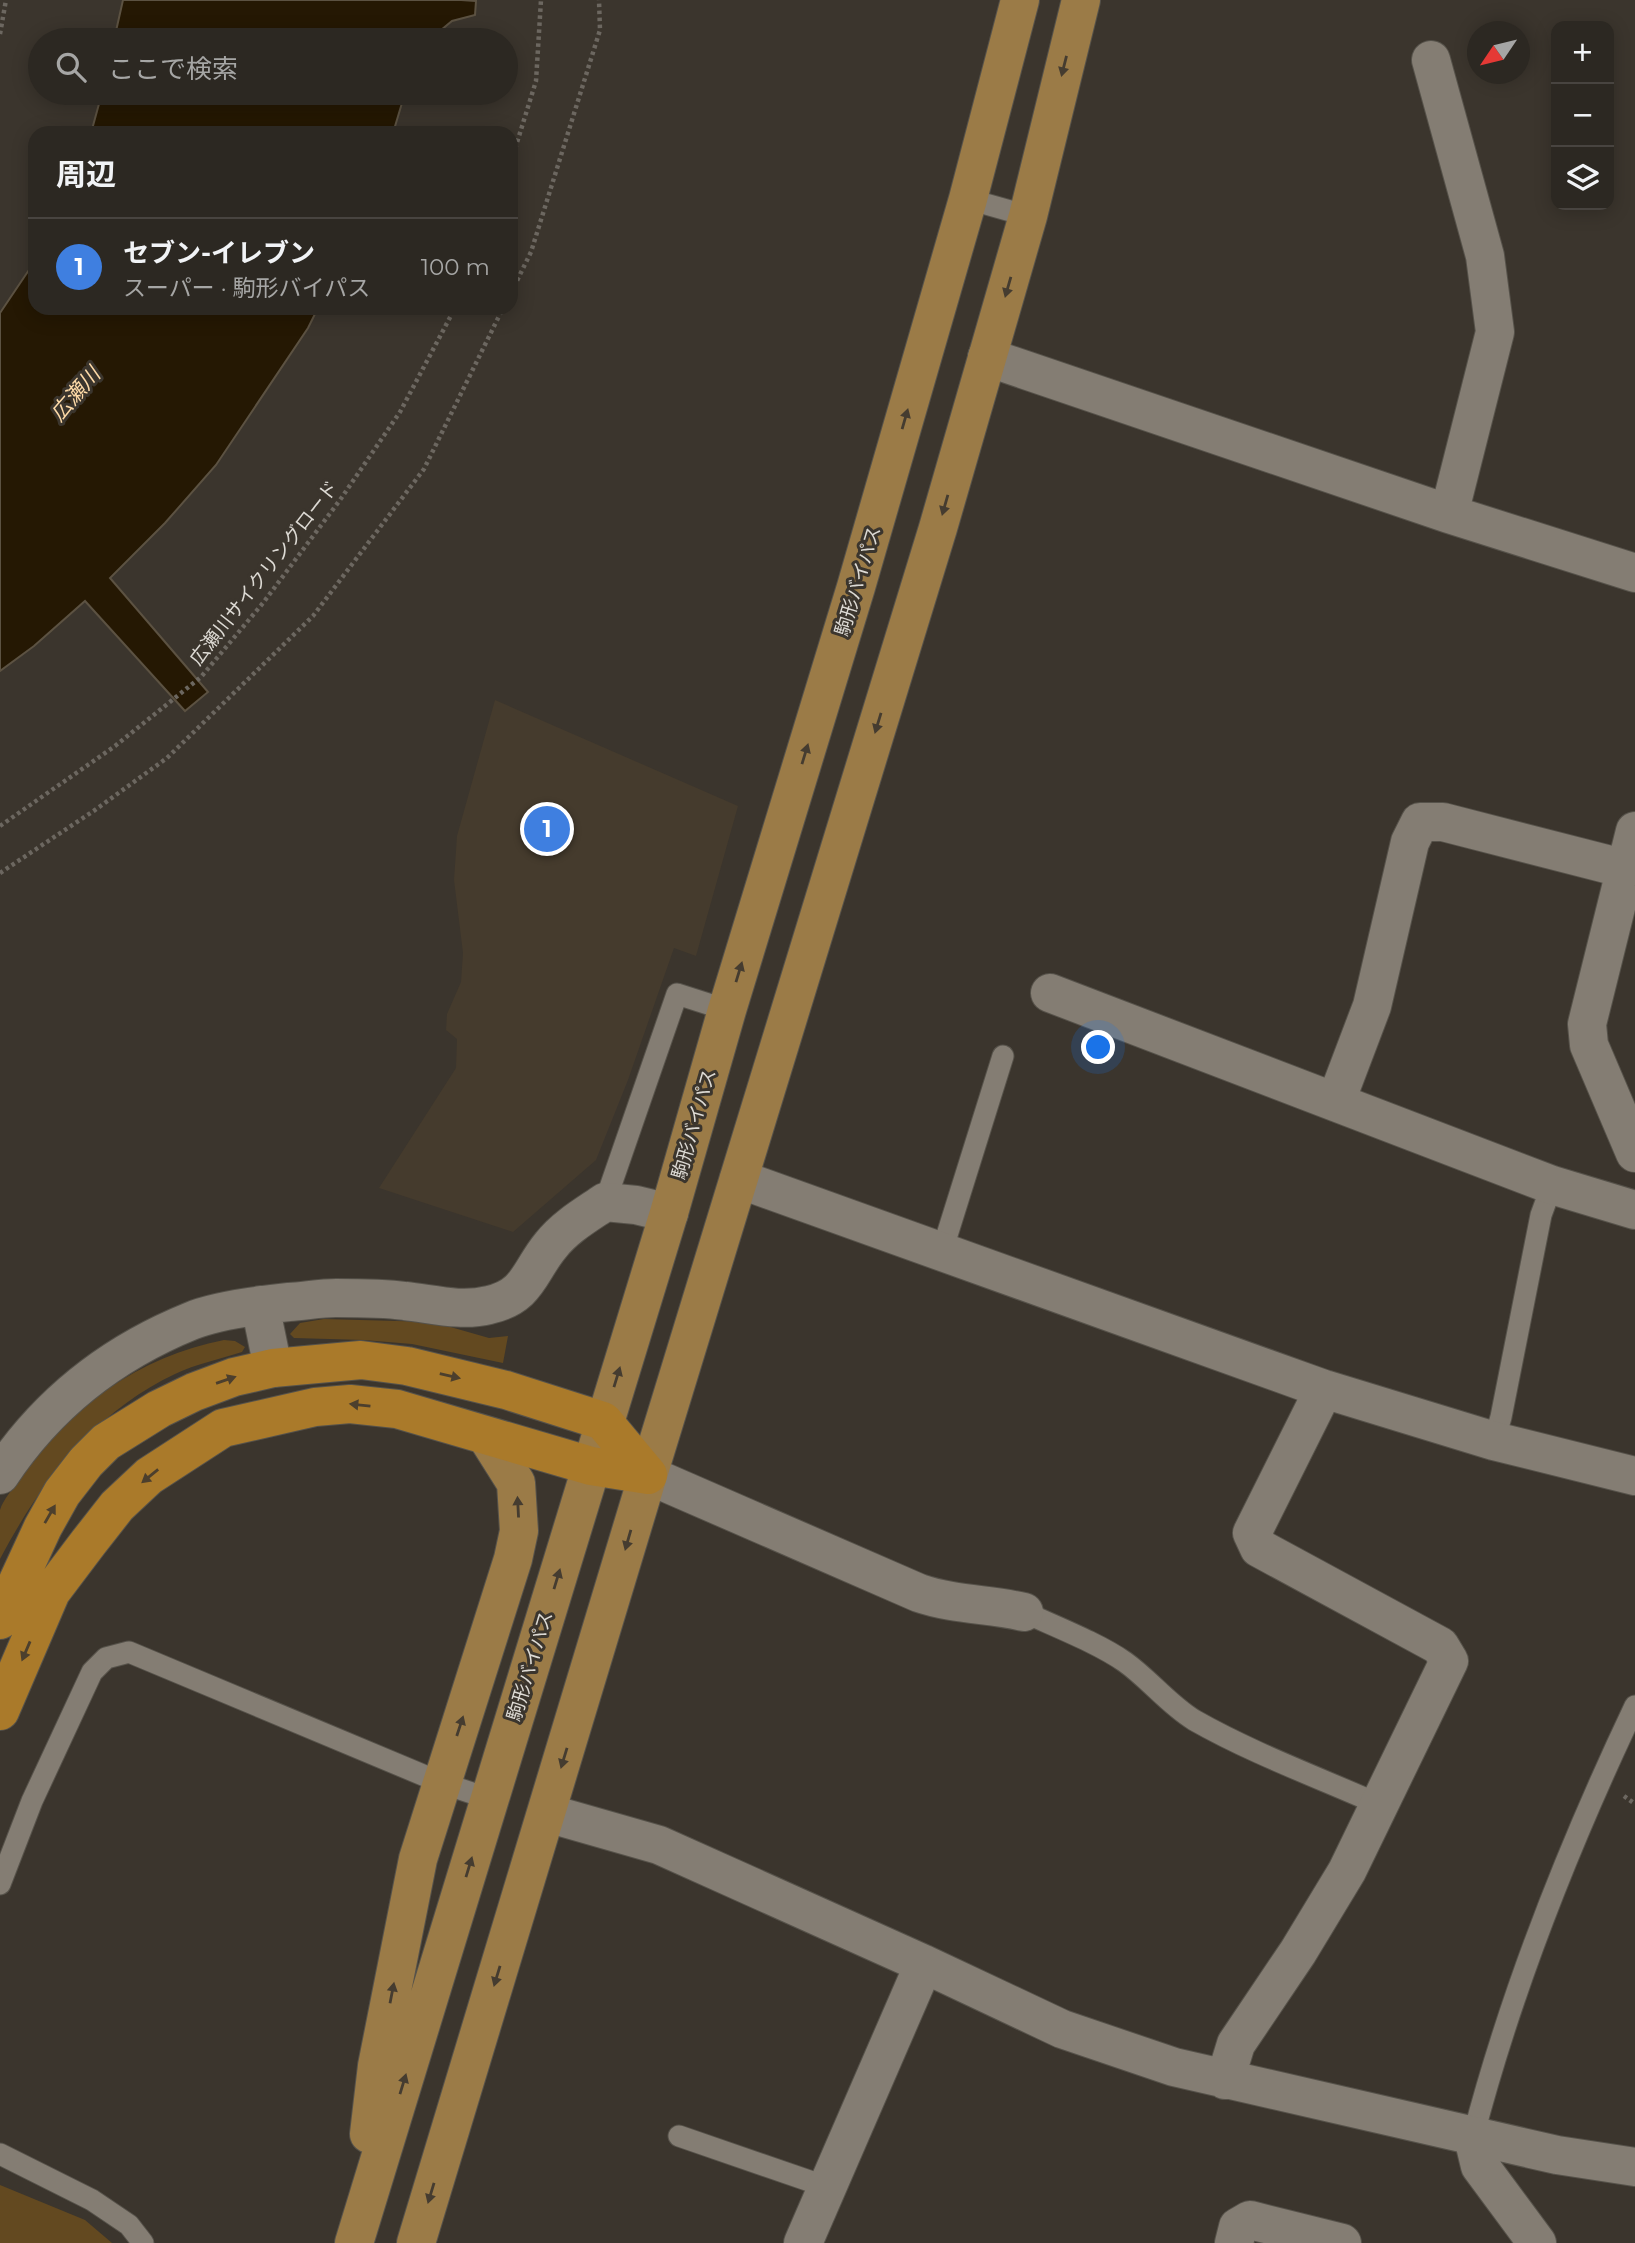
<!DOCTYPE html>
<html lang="ja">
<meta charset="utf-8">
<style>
:root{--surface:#2c2822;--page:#38342f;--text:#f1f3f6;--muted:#a6a6a5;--line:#484440;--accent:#ea580c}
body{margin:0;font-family:Montserrat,"Noto Sans JP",sans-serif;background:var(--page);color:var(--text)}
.controls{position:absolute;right:21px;top:21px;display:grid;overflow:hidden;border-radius:14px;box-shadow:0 4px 18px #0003}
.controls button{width:63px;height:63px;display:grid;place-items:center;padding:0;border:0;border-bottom:2px solid var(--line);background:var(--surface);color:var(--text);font:35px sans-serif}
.compass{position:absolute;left:1467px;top:21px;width:63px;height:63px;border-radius:50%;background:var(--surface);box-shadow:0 4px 18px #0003;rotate:235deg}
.you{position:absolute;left:1099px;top:1048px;width:24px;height:24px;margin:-18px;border:5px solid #fff;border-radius:50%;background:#1a73e8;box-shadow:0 0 0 10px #1a73e833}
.badge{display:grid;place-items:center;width:46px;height:46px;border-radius:50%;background:var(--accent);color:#fff;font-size:23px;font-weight:700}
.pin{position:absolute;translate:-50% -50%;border:4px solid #fff;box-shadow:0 2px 7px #0006}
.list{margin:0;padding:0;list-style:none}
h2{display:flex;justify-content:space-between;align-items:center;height:91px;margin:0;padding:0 28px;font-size:30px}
h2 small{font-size:23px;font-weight:400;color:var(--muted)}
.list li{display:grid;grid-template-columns:46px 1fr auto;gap:21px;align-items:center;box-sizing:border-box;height:98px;padding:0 28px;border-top:2px solid var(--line)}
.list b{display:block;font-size:26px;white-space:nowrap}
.list p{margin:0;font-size:23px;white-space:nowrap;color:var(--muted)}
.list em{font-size:23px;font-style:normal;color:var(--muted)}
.icon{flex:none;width:38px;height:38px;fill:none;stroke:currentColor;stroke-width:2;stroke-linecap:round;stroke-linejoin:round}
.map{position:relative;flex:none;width:1635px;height:2243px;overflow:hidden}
.search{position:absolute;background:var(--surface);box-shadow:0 4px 18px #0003;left:28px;top:28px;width:490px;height:77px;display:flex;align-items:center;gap:18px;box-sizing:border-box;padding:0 24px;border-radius:38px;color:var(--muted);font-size:26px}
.panel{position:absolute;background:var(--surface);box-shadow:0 4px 18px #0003;left:28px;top:126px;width:490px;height:189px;border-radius:21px}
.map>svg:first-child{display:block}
.built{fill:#453b2d}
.green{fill:#634920}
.water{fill:#251803;stroke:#5c5242;stroke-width:2}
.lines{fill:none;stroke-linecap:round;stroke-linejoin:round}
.lane-casing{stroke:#56524a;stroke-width:23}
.street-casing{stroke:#56524a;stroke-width:40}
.primary-casing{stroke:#56524a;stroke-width:40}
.highway-casing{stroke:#56524a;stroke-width:40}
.path{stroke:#6c6760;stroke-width:4.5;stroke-dasharray:3.5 3.5;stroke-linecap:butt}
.lane{stroke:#847d73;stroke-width:21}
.street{stroke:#847d73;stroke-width:38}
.primary{stroke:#9b7b47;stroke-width:38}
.highway{stroke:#aa7a2a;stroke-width:38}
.oneway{fill:#453c30}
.oneway2{fill:#4c3f2d}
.labels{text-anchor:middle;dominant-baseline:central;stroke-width:6;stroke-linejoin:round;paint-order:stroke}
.street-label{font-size:19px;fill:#dddad4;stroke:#3b352d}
.water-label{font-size:21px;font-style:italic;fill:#fedaa7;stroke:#3b352d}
</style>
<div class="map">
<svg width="1635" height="2243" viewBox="0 0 1635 2243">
<rect width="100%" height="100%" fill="#3b352d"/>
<path class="built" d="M495 700 738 806 696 956 674 948 628 1080 596 1160 513 1232 379 1188 456 1068 457 1039 446 1030 447 1014 461 982 463 953 454 880 457 836Z"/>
<path class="green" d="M324 1319 433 1322 489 1338 508 1336 503 1363 412 1344 364 1340 294 1338 290 1334 300 1323Z
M224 1340 235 1341 245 1347 242 1352C220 1359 196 1364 175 1374 95 1412 41 1481 0 1559 0 1544 0 1524 0 1510 3 1500 14 1487 20 1478 67 1408 140 1356 224 1340Z
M0 2185 85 2220 112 2243H0Z"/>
<path class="water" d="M123 0H461L476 1 475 15 452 21 429 40H114Z
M102 93H405L393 133H91Z
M35 261V308H318L308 328 216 465 165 523 110 578 208 692 185 711 85 601 34 646 0 671V313Z"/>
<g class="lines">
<defs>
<path id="lane" d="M968 199 1028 216
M605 1202 677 994 727 1010
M942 1251 1003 1056
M1494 1441 1501 1417 1541 1215 1552 1185
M1024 1612C1054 1626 1098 1643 1125 1662 1149 1679 1168 1704 1194 1720 1252 1753 1317 1777 1378 1804
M0 1884 32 1801 92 1672 106 1658 129 1652 442 1783 490 1799
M679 2136 827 2187
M1473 2137C1512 1987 1569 1845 1635 1706
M0 2154 92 2200 129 2225 143 2243"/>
<path id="street" d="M1431 60 1485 256 1495 332 1449 514
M987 357 1449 514 1635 573
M1635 831 1587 1024 1589 1045 1635 1153
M1050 993 1552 1185 1635 1210
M1336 1101 1372 1006 1410 842 1420 822H1443L1626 869
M739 1179 1324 1389 1494 1441 1635 1476
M260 1305 273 1368
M0 1475C47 1404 112 1353 191 1321 217 1310 260 1305 289 1302 305 1301 321 1298 336 1298 359 1298 383 1298 405 1301 433 1304 461 1312 489 1305 529 1296 529 1271 551 1245 565 1227 586 1215 605 1202L636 1205 669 1213
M648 1475 919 1593C954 1605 989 1604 1024 1612
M547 1813 659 1845 924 1964 1062 2029 1174 2067 1557 2155 1635 2167
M1225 2080 1236 2044 1298 1952 1347 1871 1449 1661 1440 1646 1259 1548 1252 1533 1324 1389
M1473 2137 1480 2166 1537 2243
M803 2243 924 1964
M1234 2243 1238 2227 1250 2220 1342 2243"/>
<path id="primary" d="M369 2134 377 2066 418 1859 513 1559 519 1531 516 1483 487 1437
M354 2243 669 1213 727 1010 856 587 968 199 1020 0
M416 2243 648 1475 938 528 1028 216 1081 0"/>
<path id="highway" d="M0 1620 43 1527 62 1493 86 1462 106 1442 159 1409 194 1392 234 1377 273 1368 361 1360 407 1366 506 1390 603 1421 648 1475
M0 1711 51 1592 88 1543 117 1506 149 1476 223 1428 315 1407 350 1404 397 1409 591 1466 648 1475"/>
</defs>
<use href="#lane" class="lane-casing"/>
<use href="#street" class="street-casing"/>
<use href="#primary" class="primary-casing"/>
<use href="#highway" class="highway-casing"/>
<path class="path" d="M0 34 6 0
M511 162 536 81 541 0
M511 293 531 252 600 30 599 0
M0 826 115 746 201 677 263 603 340 500 400 412 455 308
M0 873 95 810 167 758 313 616 424 469 503 308
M1624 1796 1635 1804"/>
<use href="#lane" class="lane"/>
<use href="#street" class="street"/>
<use href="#primary" class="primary"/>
<use href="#highway" class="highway"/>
</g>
<defs><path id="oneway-solid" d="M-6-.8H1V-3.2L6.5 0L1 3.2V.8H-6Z" transform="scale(1.75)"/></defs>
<g class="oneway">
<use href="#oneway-solid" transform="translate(1064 66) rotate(104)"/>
<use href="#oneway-solid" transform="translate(1008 287) rotate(106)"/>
<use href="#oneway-solid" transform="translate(905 419) rotate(-74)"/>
<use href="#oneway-solid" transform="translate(945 505) rotate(106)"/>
<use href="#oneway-solid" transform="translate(878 723) rotate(107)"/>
<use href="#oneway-solid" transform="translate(805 754) rotate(-73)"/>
<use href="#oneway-solid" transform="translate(739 972) rotate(-73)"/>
<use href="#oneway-solid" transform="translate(617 1377) rotate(-73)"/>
<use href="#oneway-solid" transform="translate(518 1507) rotate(-93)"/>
<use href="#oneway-solid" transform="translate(628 1540) rotate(106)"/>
<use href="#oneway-solid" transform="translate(557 1579) rotate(-73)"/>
<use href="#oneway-solid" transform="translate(460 1726) rotate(-72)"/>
<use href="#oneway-solid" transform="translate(564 1758) rotate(107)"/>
<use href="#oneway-solid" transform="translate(469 1867) rotate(-73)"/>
<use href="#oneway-solid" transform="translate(497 1976) rotate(107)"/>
<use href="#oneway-solid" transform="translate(392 1993) rotate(-79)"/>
<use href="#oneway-solid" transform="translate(403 2084) rotate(-73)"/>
<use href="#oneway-solid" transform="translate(431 2193) rotate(107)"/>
</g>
<g class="oneway2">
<use href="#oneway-solid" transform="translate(450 1376) rotate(13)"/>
<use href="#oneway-solid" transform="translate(226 1380) rotate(-19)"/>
<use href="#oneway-solid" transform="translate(360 1405) rotate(-174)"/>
<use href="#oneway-solid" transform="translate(150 1476) rotate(141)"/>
<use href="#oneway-solid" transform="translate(50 1514) rotate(-60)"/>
<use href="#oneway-solid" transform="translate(26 1651) rotate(113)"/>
</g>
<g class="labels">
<g class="street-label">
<text transform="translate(264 573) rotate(-52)">広瀬川サイクリングロード</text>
<text transform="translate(858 581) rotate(-73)">駒形バイパス</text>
<text transform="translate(694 1124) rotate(-74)">駒形バイパス</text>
<text transform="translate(530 1666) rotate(-73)">駒形バイパス</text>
</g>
<g class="water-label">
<text transform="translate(75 394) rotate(-49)">広瀬川</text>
</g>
</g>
</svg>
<div class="controls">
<button>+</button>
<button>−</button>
<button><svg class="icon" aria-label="layers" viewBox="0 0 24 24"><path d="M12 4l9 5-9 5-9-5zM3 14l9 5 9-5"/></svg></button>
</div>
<svg class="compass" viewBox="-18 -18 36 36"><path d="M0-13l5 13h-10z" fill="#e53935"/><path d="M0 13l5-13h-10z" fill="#a6a6a5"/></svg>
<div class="you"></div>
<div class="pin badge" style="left:547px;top:829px;background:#3f7fe0">1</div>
<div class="search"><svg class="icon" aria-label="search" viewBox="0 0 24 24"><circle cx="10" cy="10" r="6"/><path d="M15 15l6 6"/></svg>ここで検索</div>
<section class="panel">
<h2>周辺<small></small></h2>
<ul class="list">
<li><span class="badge" style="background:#3f7fe0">1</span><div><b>セブン-イレブン</b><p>スーパー · 駒形バイパス</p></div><em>100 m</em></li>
</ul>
</section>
</div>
